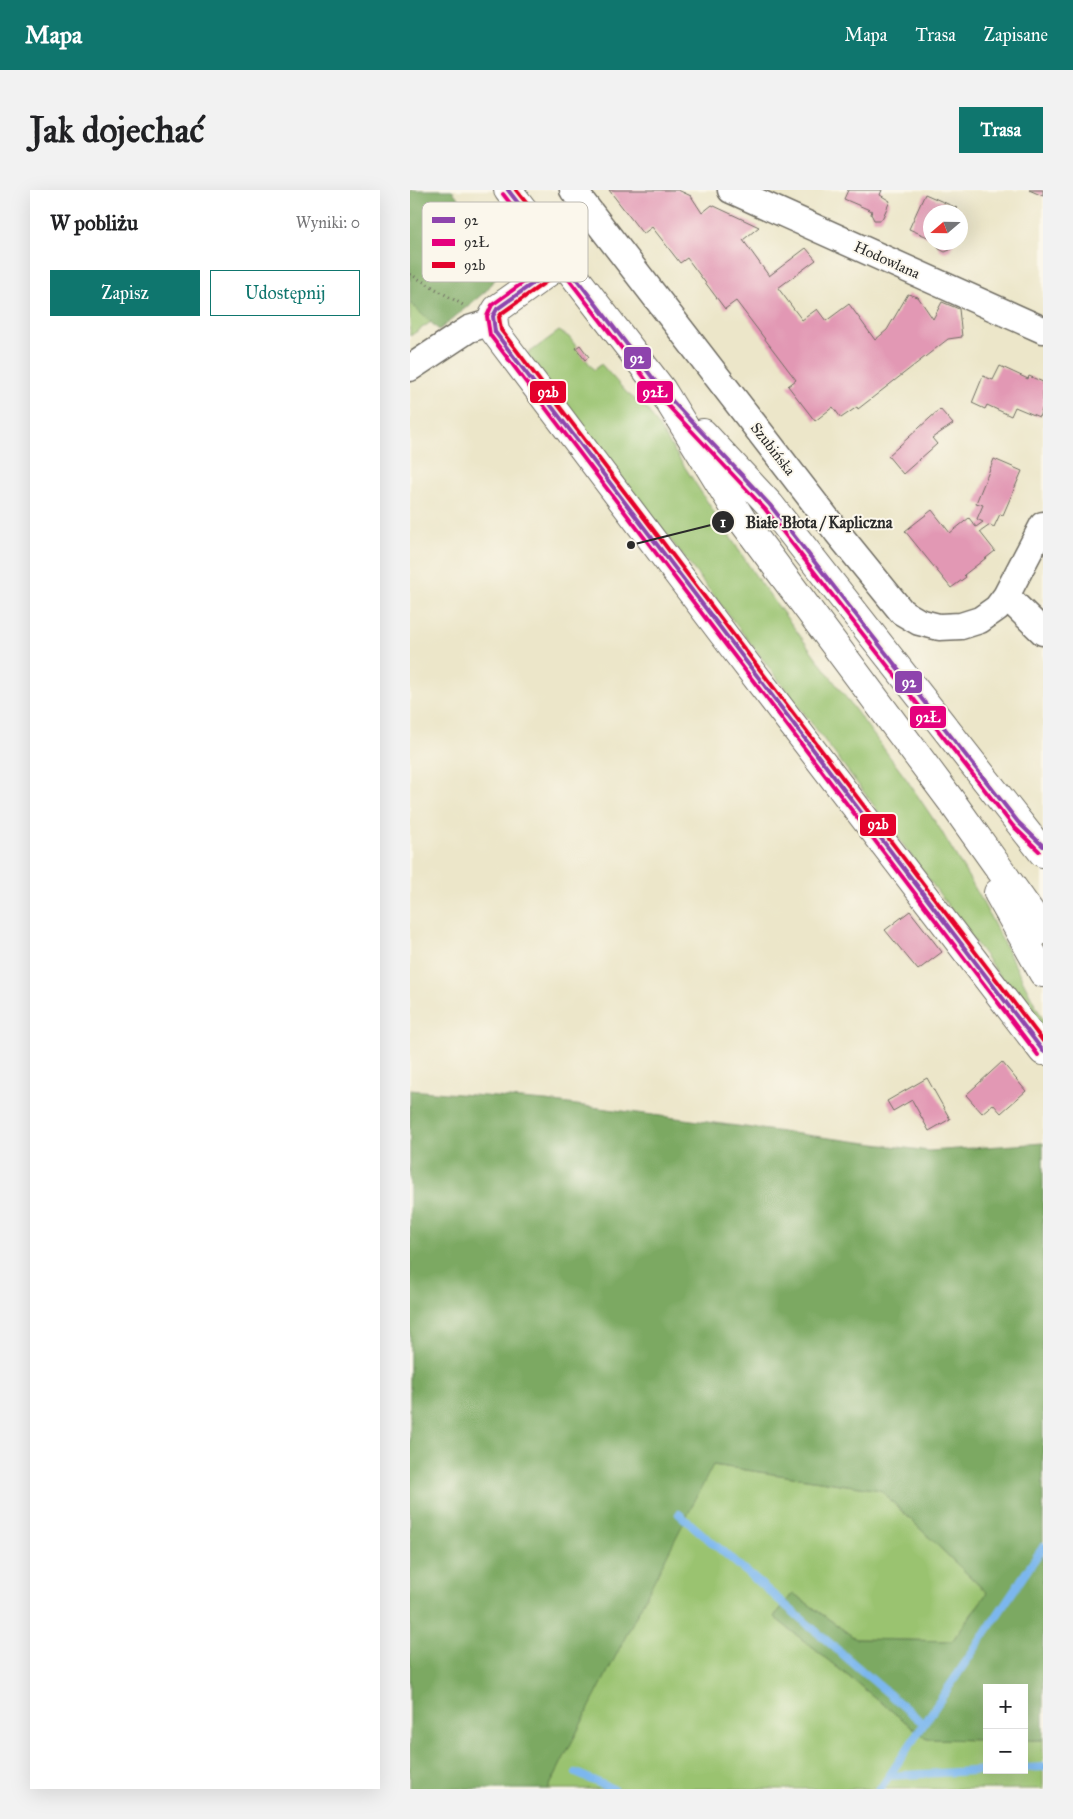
<!DOCTYPE html>
<html lang="pl">
<meta charset="utf-8">
<style>
:root{--surface:#fff;--page:#f2f2f2;--text:#202124;--muted:#757577;--line:#e0e0e0;--accent:#0f766e}
body{margin:0;font-family:"IM FELL Great Primer",serif;background:var(--page);color:var(--text)}
.controls{position:absolute;right:15px;bottom:15px;display:grid;overflow:hidden;border-radius:0px;box-shadow:0 5px 20px #0002}
.controls button{width:45px;height:45px;display:grid;place-items:center;padding:0;border:0;border-bottom:1px solid var(--line);background:var(--surface);color:var(--text);font:25px sans-serif}
.compass{position:absolute;left:513px;top:15px;width:45px;height:45px;border-radius:50%;background:var(--surface);box-shadow:0 5px 20px #0002;rotate:250deg}
.list{margin:0;padding:0;list-style:none}
h2{display:flex;justify-content:space-between;align-items:center;height:65px;margin:0;padding:0 20px;font-size:21px}
h2 small{font-size:16px;font-weight:400;color:var(--muted)}
.actions{display:flex;gap:10px;padding:15px 20px}
.actions a{flex:1;padding:11px 0;border:1px solid var(--accent);border-radius:0px;text-align:center;font-size:18px;color:var(--accent)}
.actions .main{background:var(--accent);color:#fff}
.map{position:relative;flex:none;width:633px;height:1599px;overflow:hidden;border-radius:0px}
header{display:flex;align-items:center;gap:30px;box-sizing:border-box;height:70px;padding:0 25px;background:var(--accent);color:#fff}
header strong{font-size:24px}
nav{display:flex;gap:28px;margin-inline-start:auto;font-size:18px}
.intro{display:flex;align-items:center;justify-content:space-between;box-sizing:border-box;height:120px;padding:0 30px}
h1{margin:0;font-size:35px}
.button{padding:12px 22px;border-radius:0px;background:var(--accent);color:#fff;font-size:18px;font-weight:700}
main{display:flex;gap:30px;padding:0 30px}
aside{flex:1;background:var(--surface);border-radius:0px;box-shadow:0 5px 20px #0002}
.map>svg:first-child{display:block}
.green{fill:#9ac36f;stroke:#62774d}
.forest{fill:#7ba962;stroke:#536a46}
.lines{fill:none;stroke-linecap:round;stroke-linejoin:round}
.stream{stroke:#7cb7ee;stroke-width:8}
.building{fill:#e298b4}
.minor-casing{stroke:#6f6c62;stroke-width:29}
.tertiary-casing{stroke:#6f6c62;stroke-width:30}
.secondary-casing{stroke:#6f6c62;stroke-width:30}
.path{stroke:#6f6c62;stroke-width:3;stroke-dasharray:1 4;stroke-linecap:butt}
.minor{stroke:#fff;stroke-width:26}
.tertiary{stroke:#fff;stroke-width:28}
.secondary{stroke:#fff;stroke-width:28}
.bus-1-casing{stroke:#fbf7ec;stroke-width:8}
.bus-2-casing{stroke:#fbf7ec;stroke-width:8}
.bus-3-casing{stroke:#fbf7ec;stroke-width:8}
.bus-1{stroke:#8e44ad;stroke-width:4}
.bus-2{stroke:#e5007d;stroke-width:4}
.bus-3{stroke:#e4002b;stroke-width:4}
.labels{text-anchor:middle;dominant-baseline:central;stroke-width:4;stroke-linejoin:round;paint-order:stroke}
.street-label{font-size:15px;fill:#2b2b2b;stroke:#fbf7ec}
.key{fill:#fbf7ec;stroke:#bdbab2;stroke-width:1}
.key-label{font-size:14px;fill:#2b2b2b}
.leader{fill:none;stroke:#2b2b2b;stroke-width:2}
.callout-dot{fill:#2b2b2b;stroke:#fbf7ec;stroke-width:2}
.mark-label{font-size:15px;text-anchor:middle;font-weight:bold;fill:#fff}
.callout-label{font-size:16px;text-anchor:middle;font-weight:bold;fill:#2b2b2b;stroke:#fbf7ec;stroke-width:4;stroke-linejoin:round;paint-order:stroke}
.line-badge{stroke:#fbf7ec;stroke-width:2}
.badge-label{font-size:14px;text-anchor:middle;font-weight:bold;fill:#fff}
</style>
<header>
<strong>Mapa</strong>
<nav><a>Mapa</a><a>Trasa</a><a>Zapisane</a></nav>
</header>
<div class="intro"><h1>Jak dojechać</h1><a class="button">Trasa</a></div>
<main>
<aside>
<h2>W pobliżu<small>Wyniki: 0</small></h2>
<ul class="list">
</ul>
<div class="actions"><a class="main">Zapisz</a><a>Udostępnij</a></div>
</aside>
<div class="map">
<svg width="633" height="1599" viewBox="0 0 633 1599">
<rect width="100%" height="100%" fill="#fbf7ec"/>
<filter id="ink" filterUnits="userSpaceOnUse"><feTurbulence type="fractalNoise" baseFrequency=".02" numOctaves="2"/><feDisplacementMap in="SourceGraphic" scale="10" xChannelSelector="R" yChannelSelector="G"/><feConvolveMatrix kernelMatrix="1 2 1 2 8 2 1 2 1" color-interpolation-filters="sRGB"/></filter>
<filter id="wash" filterUnits="userSpaceOnUse"><feTurbulence type="fractalNoise" baseFrequency=".0096" numOctaves="4" result="noise"/><feDisplacementMap in="SourceGraphic" scale="20" xChannelSelector="R" yChannelSelector="G"/><feGaussianBlur stdDeviation="1.12" result="paint"/><feColorMatrix in="noise" values="0 0 0 0 0 0 0 0 0 0 0 0 0 0 0 0 0 1.4 0 .05"/><feComposite in="paint" operator="in"/></filter>
<g filter="url(#wash)">
<rect width="100%" height="100%" fill="#ece6c9"/>
<path class="green" d="M0 113 21 132 0 146Z
M149 141 159 147 184 180 191 174 217 203 237 219 345 385 497 590 530 639 569 705 633 830V846C467 614 292 389 116 165Z
M302 1275 470 1300 577 1403 542 1451 446 1449 383 1403 364 1427 517 1549 577 1550V1580H614V1550H633V1599H138Z"/>
<path class="forest" d="M0 0H42L97 74 76 101 29 140 0 113Z
M0 900 136 911 519 961 633 953V1550H614V1498H577V1550L517 1549 364 1427 383 1403 446 1449 542 1451 577 1403 470 1300 303 1275 138 1599H0Z"/>
<g class="lines">
<path class="stream" d="M269 1324 514 1534
M614 1578 633 1577
M166 1583 203 1599
M479 1586 633 1357
M470 1599 479 1586 580 1580"/>
</g>
<g id="blocks">
<path class="building" d="M199 0H268L281 6 292 23 302 15 349 37 333 50 359 86 396 58 406 70 368 98 392 130 407 119 416 131 439 114 465 150 477 140 498 104 508 107 523 129 532 112 549 119 552 147 538 149 448 219 447 217 431 228 423 217 405 231 378 196 386 190 326 111 315 119 277 68 270 73 242 37 233 44Z
M438 0H472L470 5 480 11 473 27 471 30H464L461 24 462 21 434 9Z
M619 0H633V6Z
M515 4 547 18 545 22H520V48L499 39Z
M527 52H544L540 60 535 62 529 59Z
M170 155 179 167 175 170 166 158Z
M590 176 618 189 619 186 633 192V217L629 227 605 217 601 226 577 215 575 219 562 213 573 186 583 190Z
M530 219 543 234 522 248 527 254 493 284 478 266Z
M584 269 612 281 593 325 590 324 584 337 580 335 570 342 585 361 554 385 556 387 541 398 495 341 522 320 540 343 559 328 566 337 573 332 567 329 573 315 566 313Z
M500 721 532 762 508 780 475 740Z
M592 872 616 901 591 923 583 914 572 923 556 905Z
M517 888 540 929 519 941 502 910 483 921 477 911Z"/>
</g>
</g>
<g filter="url(#ink)">
<use href="#blocks" fill-opacity="0" stroke="#6f6c62" stroke-width="1"/>
<g class="lines">
<defs>
<path id="minor" d="M163 0 427 342 492 422 509 432 529 437 551 436 570 430 587 418 596 406 633 335
M321 0 633 140
M0 178 59 139 82 132
M596 406 633 442"/>
<path id="tertiary" d="M154 71 87 119 83 126 85 142 317 449 633 861"/>
<path id="secondary" d="M98 0 252 200 334 333 542 612 633 740
M293 243 360 315 633 663
M588 703 633 783"/>
</defs>
<use href="#minor" class="minor-casing"/>
<use href="#tertiary" class="tertiary-casing"/>
<use href="#secondary" class="secondary-casing"/>
<path class="path" d="M0 84 53 115"/>
<use href="#minor" class="minor"/>
<use href="#tertiary" class="tertiary"/>
<use href="#secondary" class="secondary"/>
<defs>
<path id="bus-1" d="M98 0 252 200 360 315 608 632 633 656
M154 71 87 119 83 126 85 142 633 861"/>
<path id="bus-2" d="M93 4 247 204 355 319 603 636 629 661
M150 66 82 115 77 126 80 145 628 865"/>
<path id="bus-3" d="M106 0 159 67 160 72 158 76 92 123 89 127 91 140 633 851"/>
</defs>
<use href="#bus-1" class="bus-1-casing"/>
<use href="#bus-2" class="bus-2-casing"/>
<use href="#bus-3" class="bus-3-casing"/>
<use href="#bus-1" class="bus-1"/>
<use href="#bus-2" class="bus-2"/>
<use href="#bus-3" class="bus-3"/>
</g>
</g>
<g class="labels">
<g class="street-label">
<text transform="translate(477 70) rotate(24)">Hodowlana</text>
<text transform="translate(363 259) rotate(52)">Szubińska</text>
</g>
</g>
<rect x="12" y="12" width="166" height="80" rx="8" class="key"/>
<rect x="22" y="27" width="23" height="6" fill="#8e44ad"/>
<rect x="22" y="49" width="23" height="7" fill="#e5007d"/>
<rect x="22" y="72" width="23" height="6" fill="#e4002b"/>
<g class="key-label">
<text x="54" y="35">92</text>
<text x="54" y="57">92Ł</text>
<text x="54" y="80">92b</text>
</g>
<path class="leader" d="M221 355L313 332"/>
<g class="callout-dot">
<circle cx="221" cy="355" r="5"/>
<circle cx="313" cy="332" r="12"/>
</g>
<g class="mark-label">
<text x="313" y="337">1</text>
</g>
<g class="callout-label">
<text x="409" y="338">Białe Błota / Kapliczna</text>
</g>
<g class="line-badge">
<rect x="213" y="156" width="29" height="24" rx="5" fill="#8e44ad"/>
<rect x="226" y="190" width="38" height="24" rx="5" fill="#e5007d"/>
<rect x="119" y="190" width="38" height="24" rx="5" fill="#e4002b"/>
<rect x="484" y="480" width="29" height="24" rx="5" fill="#8e44ad"/>
<rect x="499" y="515" width="38" height="24" rx="5" fill="#e5007d"/>
<rect x="449" y="623" width="38" height="24" rx="5" fill="#e4002b"/>
</g>
<g class="badge-label">
<text x="227" y="173">92</text>
<text x="245" y="207">92Ł</text>
<text x="138" y="207">92b</text>
<text x="499" y="497">92</text>
<text x="518" y="532">92Ł</text>
<text x="468" y="639">92b</text>
</g>
</svg>
<div class="controls">
<button>+</button>
<button>−</button>
</div>
<svg class="compass" viewBox="-18 -18 36 36"><path d="M0-13l5 13h-10z" fill="#e53935"/><path d="M0 13l5-13h-10z" fill="#757577"/></svg>
</div>
</main>
